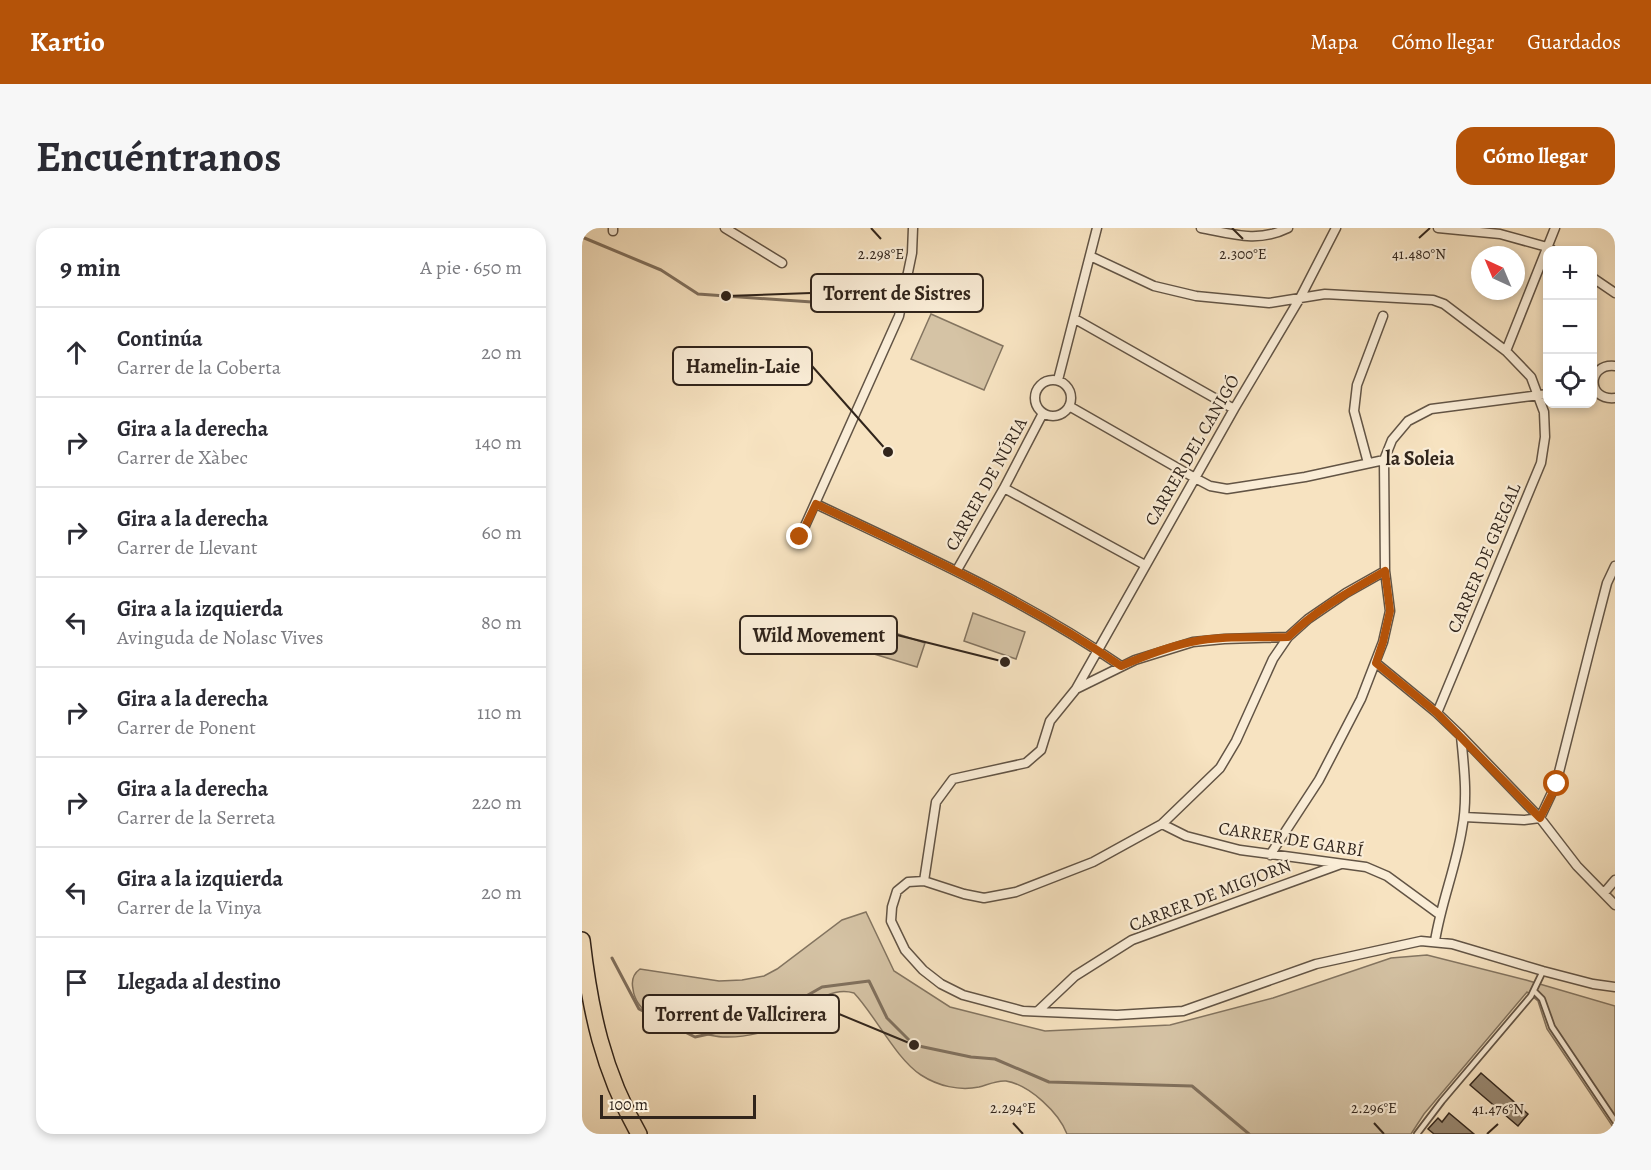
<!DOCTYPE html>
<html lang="es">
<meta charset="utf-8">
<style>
:root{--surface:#fff;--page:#f7f7f7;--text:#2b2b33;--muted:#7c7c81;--line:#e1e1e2;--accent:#b45309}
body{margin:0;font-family:Alegreya,serif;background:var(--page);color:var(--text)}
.controls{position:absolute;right:18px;top:18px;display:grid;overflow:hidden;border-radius:12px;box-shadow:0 3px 9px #0003}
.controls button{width:54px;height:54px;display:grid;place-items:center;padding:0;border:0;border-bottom:2px solid var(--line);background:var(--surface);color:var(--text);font:30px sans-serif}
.compass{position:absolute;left:889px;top:18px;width:54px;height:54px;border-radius:50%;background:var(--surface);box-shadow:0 3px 9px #0003;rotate:316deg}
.scale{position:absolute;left:18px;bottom:15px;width:156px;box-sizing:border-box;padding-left:6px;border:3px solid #31251c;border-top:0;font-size:16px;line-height:21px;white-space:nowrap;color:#31251c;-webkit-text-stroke:4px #faedd7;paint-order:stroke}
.stop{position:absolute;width:18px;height:18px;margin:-14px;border:4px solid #b45309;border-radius:50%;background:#fff}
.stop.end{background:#b45309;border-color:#fff;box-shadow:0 2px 6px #0008}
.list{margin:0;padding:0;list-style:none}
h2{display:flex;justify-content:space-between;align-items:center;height:78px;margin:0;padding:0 24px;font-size:26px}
h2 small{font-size:20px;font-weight:400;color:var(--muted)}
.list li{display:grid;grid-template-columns:39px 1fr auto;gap:18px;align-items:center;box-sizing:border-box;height:90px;padding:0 24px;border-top:2px solid var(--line)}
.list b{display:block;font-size:22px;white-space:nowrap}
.list p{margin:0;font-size:20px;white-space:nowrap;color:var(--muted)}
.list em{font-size:20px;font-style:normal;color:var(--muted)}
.icon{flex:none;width:33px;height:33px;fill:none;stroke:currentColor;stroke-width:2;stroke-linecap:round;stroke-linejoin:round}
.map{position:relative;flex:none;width:1033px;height:906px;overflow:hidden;border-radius:18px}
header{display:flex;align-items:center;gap:36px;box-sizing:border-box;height:84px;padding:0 30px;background:var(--accent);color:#fff}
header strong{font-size:28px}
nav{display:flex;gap:33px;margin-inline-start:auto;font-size:21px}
.intro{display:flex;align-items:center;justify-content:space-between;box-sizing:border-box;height:144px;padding:0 36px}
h1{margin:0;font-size:42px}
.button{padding:15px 27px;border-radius:18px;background:var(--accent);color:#fff;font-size:21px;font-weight:700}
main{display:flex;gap:36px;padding:0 36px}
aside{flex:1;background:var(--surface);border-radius:18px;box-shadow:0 3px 9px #0003}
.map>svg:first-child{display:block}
.green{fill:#d5c3a5;stroke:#837460;stroke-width:1.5}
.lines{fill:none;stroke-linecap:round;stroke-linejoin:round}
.stream{stroke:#80705d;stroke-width:3}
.building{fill:#988872;stroke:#31251c;stroke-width:1.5}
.service-casing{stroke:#625445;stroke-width:8}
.minor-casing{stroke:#625445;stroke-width:11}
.motorway-casing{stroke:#31251c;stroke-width:18}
.service{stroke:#faedd7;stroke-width:4.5}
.minor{stroke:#faedd7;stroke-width:8}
.motorway{stroke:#f7e3c1;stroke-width:15}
.route{stroke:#b45309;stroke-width:8}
.ticks{fill:none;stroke:#31251c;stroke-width:2}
.labels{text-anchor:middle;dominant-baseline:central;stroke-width:4.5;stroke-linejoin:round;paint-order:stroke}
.street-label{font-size:18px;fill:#31251c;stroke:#faedd7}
.neighbourhood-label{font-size:20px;font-weight:bold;fill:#31251c;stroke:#faedd7}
.ticks-label{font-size:15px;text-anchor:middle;fill:#31251c;stroke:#faedd7;stroke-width:4.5;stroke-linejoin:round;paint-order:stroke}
.leader{fill:none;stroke:#31251c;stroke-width:2}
.callout-dot{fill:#31251c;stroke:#faedd7;stroke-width:2}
.callout{fill:#faedd7;stroke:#31251c;stroke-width:2}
.callout-label{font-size:20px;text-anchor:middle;font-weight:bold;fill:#31251c}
</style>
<header>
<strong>Kartio</strong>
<nav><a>Mapa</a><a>Cómo llegar</a><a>Guardados</a></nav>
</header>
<div class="intro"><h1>Encuéntranos</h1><a class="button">Cómo llegar</a></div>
<main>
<aside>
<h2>9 min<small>A pie · 650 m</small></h2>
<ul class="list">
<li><svg class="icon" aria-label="ahead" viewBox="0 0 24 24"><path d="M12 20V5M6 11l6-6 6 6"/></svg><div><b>Continúa</b><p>Carrer de la Coberta</p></div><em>20 m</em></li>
<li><svg class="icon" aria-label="right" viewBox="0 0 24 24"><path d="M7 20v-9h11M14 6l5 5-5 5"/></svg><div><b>Gira a la derecha</b><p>Carrer de Xàbec</p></div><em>140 m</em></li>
<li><svg class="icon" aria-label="right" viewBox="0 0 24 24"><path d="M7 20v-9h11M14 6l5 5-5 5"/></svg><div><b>Gira a la derecha</b><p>Carrer de Llevant</p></div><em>60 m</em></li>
<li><svg class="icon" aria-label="left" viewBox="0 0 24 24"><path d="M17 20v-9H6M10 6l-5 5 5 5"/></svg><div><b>Gira a la izquierda</b><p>Avinguda de Nolasc Vives</p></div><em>80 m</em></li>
<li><svg class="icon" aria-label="right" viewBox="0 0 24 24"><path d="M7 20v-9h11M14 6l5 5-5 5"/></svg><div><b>Gira a la derecha</b><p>Carrer de Ponent</p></div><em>110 m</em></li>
<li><svg class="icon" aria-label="right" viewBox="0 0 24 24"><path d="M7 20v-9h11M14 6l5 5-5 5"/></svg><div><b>Gira a la derecha</b><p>Carrer de la Serreta</p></div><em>220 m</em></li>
<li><svg class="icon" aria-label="left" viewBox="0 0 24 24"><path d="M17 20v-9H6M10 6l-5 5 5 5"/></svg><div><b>Gira a la izquierda</b><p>Carrer de la Vinya</p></div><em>20 m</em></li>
<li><svg class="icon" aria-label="arrive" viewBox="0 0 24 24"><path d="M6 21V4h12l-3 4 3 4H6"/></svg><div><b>Llegada al destino</b></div></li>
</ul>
</aside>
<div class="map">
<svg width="1033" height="906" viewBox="0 0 1033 906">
<rect width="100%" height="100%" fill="#f7e3c1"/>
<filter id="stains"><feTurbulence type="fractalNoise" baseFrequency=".00333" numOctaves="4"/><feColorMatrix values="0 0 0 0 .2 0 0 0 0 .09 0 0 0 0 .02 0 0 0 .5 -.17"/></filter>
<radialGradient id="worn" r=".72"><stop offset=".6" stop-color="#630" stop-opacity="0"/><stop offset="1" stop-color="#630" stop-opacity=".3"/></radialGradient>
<path class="green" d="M349 86 421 118 402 162 329 131Z
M391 385 443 404 434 431 382 413Z
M289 397 343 415 335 439 282 423Z
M284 684 312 743 368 779 463 803 588 797 691 770 809 730 845 727 944 752 1033 778V902L965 801 956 773 945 764 842 886 829 906H485C477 885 448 857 424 853 415 852 405 857 397 859 377 863 356 858 339 847 314 831 293 787 272 765 245 757 224 783 203 795 187 804 165 809 146 809 130 810 80 796 67 787 59 781 52 771 51 761 49 752 51 746 58 741L137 753 160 752 182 748 195 741 260 692Z"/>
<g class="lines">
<path class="stream" d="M0 9 79 42 116 66 230 74 266 67 300 56 321 46
M30 730 57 781 113 809 177 795 240 759 287 753 305 790 332 817 389 829 413 831 467 854 610 858 667 906"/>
</g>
<path class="building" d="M899 845 946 886 936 898 888 857Z
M867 885 892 906H852L846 901 856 890 860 894Z"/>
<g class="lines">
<defs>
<path id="service" d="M952 763 960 771 970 799 1033 893
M835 906 860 873 949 768 961 743"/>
<path id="minor" d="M143 0 200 35
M619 0C650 6 676 15 706 0
M856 0 918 6 965 19 970 22
M31 3V0
M508 28 572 58 614 68 687 75 743 66 851 72 862 76 924 123 949 149 962 184 963 209 959 235 855 485
M1011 50 1033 65
M493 91 652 181
M924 123 973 0
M1033 138C1005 135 1004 173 1033 170
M476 152 515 0
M453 170a18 18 0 1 1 36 0a18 18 0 1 1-36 0Z
M487 178 613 250 628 258 645 261 723 249 802 232
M786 235 772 183 775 157 801 88
M422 260 563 337
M234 276C337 325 445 373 539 438
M218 309 317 88 330 25 331 0
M375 342 422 260 461 185
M803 343 764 365 726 391 706 409 691 431 654 513 638 540 580 596 511 634 434 664 402 670 382 666 342 653 326 654 315 663 310 679 309 693 323 722 341 742 359 756 381 767 441 783 535 787 601 783 734 736 839 713 870 716 961 743 1011 756 1033 759
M794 435 855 485 879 508 958 590 995 638 1033 677
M494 461 652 181 718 70 754 0
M882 589 942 592 958 590 974 556 1010 413 1025 355 1033 338
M580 596 604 608 658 622 784 639 805 648 857 686
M688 627 737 552 779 471 801 414 808 383 803 343 802 232 810 212 826 193 849 181 966 166
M342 653 354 574 371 551 444 535 459 522 468 493 494 461 553 432 611 414 642 411 706 409
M1022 665 1033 652
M853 713C859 675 874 639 880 601 886 570 882 539 879 508
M457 782 493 748 550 712 759 636"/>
<path id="motorway" d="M0 712C8 782 21 844 57 906"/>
</defs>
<use href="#service" class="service-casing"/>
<use href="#minor" class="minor-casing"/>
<use href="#motorway" class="motorway-casing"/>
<use href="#service" class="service"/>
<use href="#minor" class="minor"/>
<use href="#motorway" class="motorway"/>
</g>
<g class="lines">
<path class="route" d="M218 309 234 276C338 325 444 373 539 438 562 428 586 419 609 414 641 407 675 410 706 409 735 381 768 363 803 343L808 383 801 414 794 435 855 485 958 590 975 556"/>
</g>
<path class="ticks" d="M289 0 299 11M650 0 661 11M837 10 848 0M431 895 441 906M792 895 802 906M905 906 916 896"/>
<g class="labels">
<g class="street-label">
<text transform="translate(610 222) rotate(-60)">CARRER DEL CANIGÓ</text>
<text transform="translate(404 256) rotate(-61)">CARRER DE NÚRIA</text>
<text transform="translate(902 330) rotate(-67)">CARRER DE GREGAL</text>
<text transform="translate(709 611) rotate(9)">CARRER DE GARBÍ</text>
<text transform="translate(628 667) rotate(-21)">CARRER DE MIGJORN</text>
</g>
<g class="neighbourhood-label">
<text x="838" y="230">la Soleia</text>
</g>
</g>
<g class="ticks-label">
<text x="837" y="31">41.480°N</text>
<text x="299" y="31">2.298°E</text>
<text x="661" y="31">2.300°E</text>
<text x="431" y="885">2.294°E</text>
<text x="792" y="885">2.296°E</text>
<text x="916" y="886">41.476°N</text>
</g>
<path class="leader" d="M144 68L229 65M306 224L230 138M423 434L315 407M332 817L257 786"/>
<g class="callout-dot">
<circle cx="144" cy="68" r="6"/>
<circle cx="306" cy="224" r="6"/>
<circle cx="423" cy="434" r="6"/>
<circle cx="332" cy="817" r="6"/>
</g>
<g class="callout">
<rect x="229" y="46" width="172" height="38" rx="6"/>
<rect x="91" y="119" width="139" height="38" rx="6"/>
<rect x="158" y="388" width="157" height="38" rx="6"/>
<rect x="61" y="767" width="196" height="38" rx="6"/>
</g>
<g class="callout-label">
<text x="315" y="72">Torrent de Sistres</text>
<text x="161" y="145">Hamelin-Laie</text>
<text x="237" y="414">Wild Movement</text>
<text x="159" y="793">Torrent de Vallcirera</text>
</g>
<rect width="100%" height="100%" filter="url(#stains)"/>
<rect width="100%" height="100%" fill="url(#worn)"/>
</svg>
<div class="controls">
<button>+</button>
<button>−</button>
<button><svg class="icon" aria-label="locate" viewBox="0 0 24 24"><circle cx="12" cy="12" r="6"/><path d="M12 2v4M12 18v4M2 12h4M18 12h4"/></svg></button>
</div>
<svg class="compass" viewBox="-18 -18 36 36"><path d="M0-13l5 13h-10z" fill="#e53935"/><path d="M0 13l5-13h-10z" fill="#7c7c81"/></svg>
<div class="scale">100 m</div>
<div class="stop" style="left:975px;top:556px"></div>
<div class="stop end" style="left:218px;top:309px"></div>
</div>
</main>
